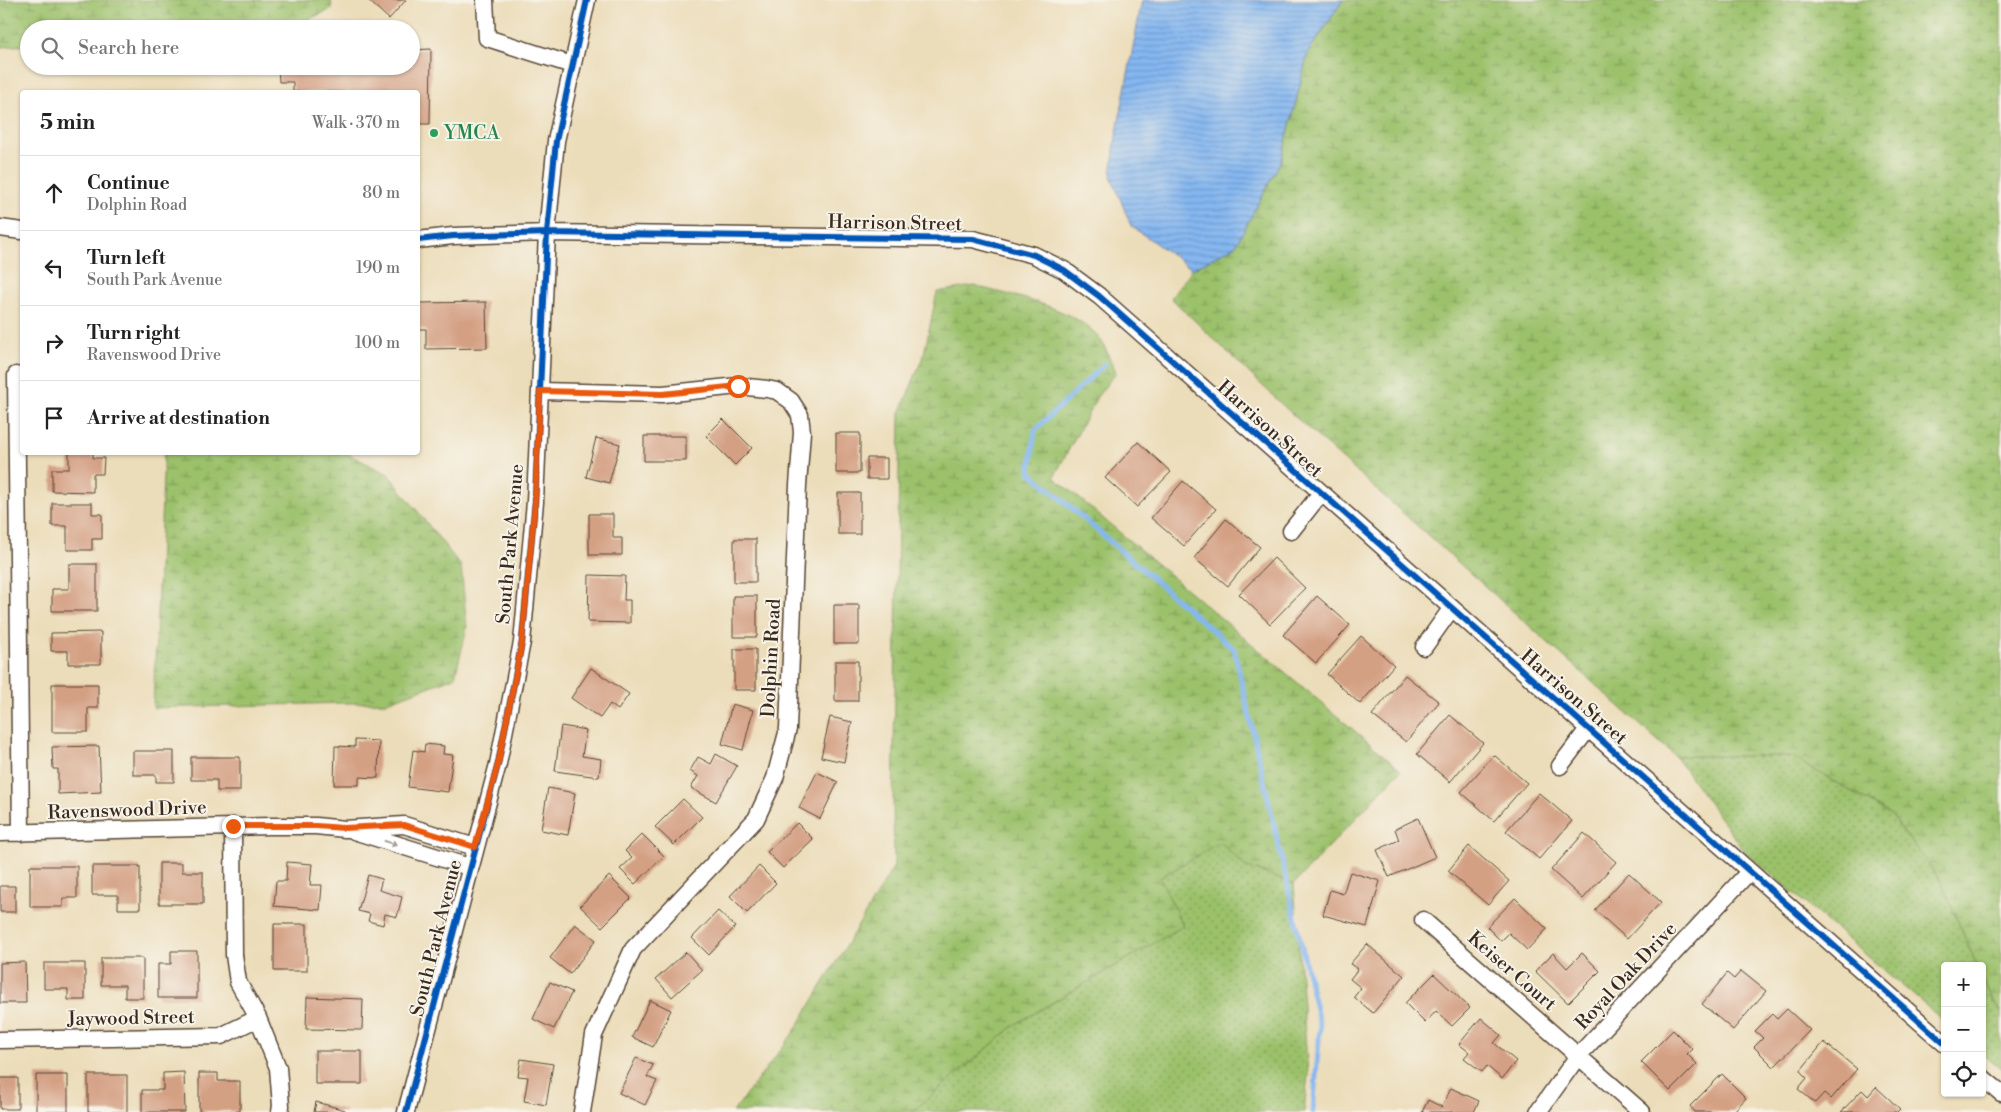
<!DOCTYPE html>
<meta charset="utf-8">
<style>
:root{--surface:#fff;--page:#f6f6f6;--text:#222;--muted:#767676;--line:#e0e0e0}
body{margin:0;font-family:"Libre Bodoni",serif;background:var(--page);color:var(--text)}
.controls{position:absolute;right:15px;bottom:15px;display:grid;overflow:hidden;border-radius:5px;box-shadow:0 1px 4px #0004}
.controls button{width:45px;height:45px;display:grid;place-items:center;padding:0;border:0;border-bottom:1px solid var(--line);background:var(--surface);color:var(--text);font:25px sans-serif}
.stop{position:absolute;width:15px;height:15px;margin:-11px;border:4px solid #ea580c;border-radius:50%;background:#fff}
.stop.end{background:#ea580c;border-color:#fff;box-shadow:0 1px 5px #0008}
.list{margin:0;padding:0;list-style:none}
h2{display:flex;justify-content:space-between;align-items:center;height:65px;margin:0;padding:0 20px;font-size:21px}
h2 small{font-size:16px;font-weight:400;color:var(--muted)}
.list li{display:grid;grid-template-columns:32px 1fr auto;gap:15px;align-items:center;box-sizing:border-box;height:75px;padding:0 20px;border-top:1px solid var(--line)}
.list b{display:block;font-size:19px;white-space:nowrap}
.list p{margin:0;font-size:16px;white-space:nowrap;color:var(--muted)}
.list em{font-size:16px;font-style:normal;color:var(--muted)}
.icon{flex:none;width:28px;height:28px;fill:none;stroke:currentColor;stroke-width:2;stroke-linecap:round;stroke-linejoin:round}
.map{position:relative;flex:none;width:2001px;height:1112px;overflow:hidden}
.search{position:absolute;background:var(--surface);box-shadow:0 1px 4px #0004;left:20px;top:20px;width:400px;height:55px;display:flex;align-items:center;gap:12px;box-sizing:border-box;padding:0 18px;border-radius:28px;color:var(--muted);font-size:19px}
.panel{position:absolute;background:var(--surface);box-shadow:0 1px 4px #0004;left:20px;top:90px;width:400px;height:365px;border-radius:5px}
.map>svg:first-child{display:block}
.grass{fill:url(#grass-dots);stroke:#6b7644}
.wetland{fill:url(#wetland-marsh);stroke:#6b7644}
.water{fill:url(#water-rules);stroke:#607088}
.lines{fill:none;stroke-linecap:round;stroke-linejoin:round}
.stream{stroke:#85b7f1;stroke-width:5}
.building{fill:#d4a084}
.minor-casing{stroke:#564535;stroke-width:19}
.minor{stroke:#fff;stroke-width:16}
.cycleway-casing{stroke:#f7f3e8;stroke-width:9}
.cycleway{stroke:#0057b8;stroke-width:6}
.oneway{fill:#a79f9a}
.route{stroke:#ea580c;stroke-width:6}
.leisure-dot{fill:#2e9e5b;stroke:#f7f3e8;stroke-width:2}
.labels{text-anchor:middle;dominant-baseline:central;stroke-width:4;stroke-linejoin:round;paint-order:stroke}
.leisure-label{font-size:19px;fill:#27864d;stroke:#f7f3e8;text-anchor:start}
.street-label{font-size:19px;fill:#3b2a1e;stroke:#f7f3e8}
</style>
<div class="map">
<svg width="2001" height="1112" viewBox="0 0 2001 1112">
<defs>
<pattern id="grass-dots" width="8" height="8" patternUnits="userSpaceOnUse" patternTransform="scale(1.25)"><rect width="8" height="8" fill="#9bc16b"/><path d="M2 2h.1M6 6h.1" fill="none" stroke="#809d57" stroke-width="1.8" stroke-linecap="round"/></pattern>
<pattern id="wetland-marsh" width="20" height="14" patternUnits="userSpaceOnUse" patternTransform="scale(1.25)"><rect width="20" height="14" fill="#9bc16b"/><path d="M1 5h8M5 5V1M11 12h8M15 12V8" fill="none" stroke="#809d57"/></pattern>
<pattern id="water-rules" width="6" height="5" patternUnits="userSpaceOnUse" patternTransform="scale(1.25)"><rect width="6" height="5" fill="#85b7f1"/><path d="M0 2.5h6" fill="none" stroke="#6e95c3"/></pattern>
</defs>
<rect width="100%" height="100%" fill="#f7f3e8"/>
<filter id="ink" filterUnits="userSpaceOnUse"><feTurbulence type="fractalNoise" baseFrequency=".02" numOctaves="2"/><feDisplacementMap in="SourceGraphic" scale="10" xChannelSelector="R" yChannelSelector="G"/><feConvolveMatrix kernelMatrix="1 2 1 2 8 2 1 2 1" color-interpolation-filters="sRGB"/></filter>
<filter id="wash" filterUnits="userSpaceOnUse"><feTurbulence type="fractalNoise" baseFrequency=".0096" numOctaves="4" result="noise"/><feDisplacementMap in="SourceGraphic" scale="20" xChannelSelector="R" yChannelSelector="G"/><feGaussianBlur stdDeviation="1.12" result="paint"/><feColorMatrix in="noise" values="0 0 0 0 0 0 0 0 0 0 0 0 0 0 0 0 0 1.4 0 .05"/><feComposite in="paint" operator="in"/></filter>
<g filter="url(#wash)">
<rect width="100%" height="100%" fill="#ecddba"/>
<path class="grass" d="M1675 756H1791L1891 815 1941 881 1977 966H1945V1022L1745 852Z
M1220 841 1245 866 1294 884 1308 1075 1304 1112H912L1016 1024 1183 926 1159 878Z
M1982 978 1991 998 2001 1012V1069L1982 1054Z"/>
<path class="wetland" d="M0 0H331L332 9 286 29H29V45L0 47Z
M1343 0H2001V1012C1990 997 1982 984 1982 966H1977L1941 881 1891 815 1791 756H1675L1292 414 1171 298 1192 269 1235 246 1281 161 1308 53Z
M974 286C1013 296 1066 305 1096 334 1105 343 1110 361 1116 372L1097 397 1054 477 1401 770 1294 884 1245 866 1220 842 1160 878 1183 926 1016 1024 912 1112H733L794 1032 894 866 893 802 900 413 924 354 937 292Z
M164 453H346L388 474 461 566 467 628 455 677 387 702 153 708Z"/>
<path class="water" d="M1142 0H1343L1308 53 1281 161 1240 237 1235 246 1192 269 1131 226 1111 176 1115 142Z"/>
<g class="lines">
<path class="stream" d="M1105 364 1035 430 1030 472 1234 649 1320 1027 1313 1112"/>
</g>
<g id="blocks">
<path class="building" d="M368 0H406L389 19Z
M431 49 430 124H418V92H293V82H279L278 66H411V50Z
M486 302 487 348 426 349V329H418V303Z
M723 419 752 448 735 465 706 436Z
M836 433H860V473H836Z
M644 436H686V461H644Z
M596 438 620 444 609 483 586 477Z
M1138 442 1171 472 1137 507 1105 478Z
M69 452H93V458H104L103 474H93V492L52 491V469H69Z
M867 458H887V479H867Z
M1183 481 1216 509 1184 546 1151 518Z
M838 493H860V534H838Z
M52 503H92V514H102V539H92V550H67V526H52Z
M589 514H613V538H622V555H589Z
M1226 519 1260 547 1228 586 1194 558Z
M734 539H756V582H734Z
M1274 558 1305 588 1270 624 1239 594Z
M69 564H97V611H52V589H69Z
M589 575 625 576 624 600H630V623L588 622Z
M733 596H757V637H733Z
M1317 596 1350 625 1316 663 1283 635Z
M834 605H859V644H834Z
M101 632V664H68V651H51V633Z
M1361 636 1394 665 1360 704 1327 674Z
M734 649H756V690H734Z
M835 661H858V701H835Z
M591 668 629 694 618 710 610 704 600 718 571 698Z
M1405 675 1439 702 1406 742 1372 715Z
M52 684H98V708H88V732H52Z
M732 704 753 710 743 750 722 744Z
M1450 715 1483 743 1450 782 1417 754Z
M830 717 852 722 844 762 821 757Z
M561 726 586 730 582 756 601 759 599 777 555 771Z
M355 740 379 741 378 778 359 777V785H334L335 746 355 747Z
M425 744 444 746 443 754 453 755 448 792 408 787 413 750 424 752Z
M99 746 101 792 58 794V769H53L52 747Z
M133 751H174V782H156V775H133Z
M716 754 737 766 716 802 691 788 698 776 690 771 698 757 711 764Z
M1494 755 1527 783 1494 821 1461 792Z
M191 757H240V791H217V780H191Z
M817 772 838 782 820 819 799 808Z
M548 788 575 793 568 835 541 830Z
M1539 793 1572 821 1539 859 1506 831Z
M683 799 702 817 674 845 655 827Z
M1418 818 1435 857 1389 877 1377 850 1399 840 1395 829Z
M797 823 813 839 783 868 767 852Z
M1584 833 1616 862 1583 899 1551 870Z
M642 834 664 856 635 884 620 869 632 858 625 851Z
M1469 846 1509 881 1488 905 1448 871Z
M287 862 312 864 310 885H322L320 910 274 906 276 881H286Z
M159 863H182V872H203V904H159Z
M30 866H77V898H63V907H30Z
M92 866H140V909H118V895H92Z
M759 866 776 883 747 913 730 896Z
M1350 872 1380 881 1367 927 1323 915 1330 890 1343 894Z
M1629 873 1661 902 1627 939 1595 910Z
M368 875 382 879 379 890 402 897 397 917 385 914 383 925 368 921 370 914 358 911Z
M609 876 631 898 602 927 580 906Z
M0 886H15V912H0Z
M1515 898 1547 929 1527 950 1509 933 1501 941 1487 927Z
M718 911 735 927 709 955 692 938Z
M274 924H307V971H274Z
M575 924 596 940 570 974 550 958Z
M1367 944 1404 976 1373 1013 1354 997 1361 988 1350 979 1358 969 1350 964Z
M171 951H197V998H158V964H171Z
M686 952 702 970 672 997 656 979Z
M1553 953 1567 968 1582 953 1600 971 1568 1003 1535 971Z
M101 958H143V998H125V985H101Z
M25 962 26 1003H0V963Z
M44 963H85V1000H68V989H44Z
M1741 971 1766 991 1733 1030 1702 1004 1727 973 1734 979Z
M1434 974 1470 1008 1452 1026 1436 1011 1425 1023 1405 1003Z
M550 982 572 992 554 1029 533 1019Z
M307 997 363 999 362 1030 306 1029Z
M650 1000 671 1010 653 1047 632 1037Z
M1787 1009 1810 1030 1774 1067 1754 1047 1763 1038 1755 1031 1772 1014 1777 1019Z
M1481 1018 1501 1035 1494 1043 1516 1061 1502 1079 1487 1066 1482 1072 1464 1058 1469 1052 1459 1044Z
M1673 1030 1692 1049 1687 1054 1697 1064 1670 1091 1641 1062Z
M1824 1042 1857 1069 1831 1099 1824 1093 1815 1103 1798 1089 1807 1078 1800 1071Z
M315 1051H362V1084H315Z
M636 1058 653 1065 647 1077 657 1081 645 1105 619 1093Z
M521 1059 553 1064 546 1105 524 1101 528 1077 518 1076Z
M184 1072 185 1112H142V1090H163V1073Z
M199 1073H218V1081H240V1111H199Z
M1722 1074 1746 1098 1733 1112H1695L1690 1106Z
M36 1075H68V1112H36Z
M88 1075H127V1112H88Z
M0 1078H18V1109H0Z
M1876 1087 1900 1109 1897 1112H1841L1862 1090 1868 1096Z
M1451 1088 1479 1101 1474 1112H1422L1428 1100 1442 1107Z
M316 1102 345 1110V1112H314Z"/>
</g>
</g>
<g filter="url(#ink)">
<use href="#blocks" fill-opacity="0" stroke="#564535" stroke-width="1"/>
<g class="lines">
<defs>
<path id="minor" d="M485 0 487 38 572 65
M0 228 22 231
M418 240 453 236 547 233 973 239 1034 255 1064 270 1099 296 1945 1044
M16 375 21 833
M540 391 663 394 738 386 767 389 777 391 791 401 800 415 802 432 798 485 788 729 775 778 756 819 633 949 594 1035 582 1112
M1291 531 1321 493
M1424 647 1451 609
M1560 766 1588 729
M233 826 234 955 238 982 258 1018 278 1068 281 1106 280 1112
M354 831 469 867
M0 833 271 826H316L345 829 404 825 475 847
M1423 920 1642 1112
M0 1040 221 1036 258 1018
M1982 1077 2001 1093
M406 1112 498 764 522 642 535 502 547 233 556 141 587 0
M1538 1112 1578 1056 1749 872"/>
</defs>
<use href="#minor" class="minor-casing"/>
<use href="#minor" class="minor"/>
<defs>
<path id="cycleway" d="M418 240 453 236 547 233 973 239 1034 255 1064 270 1099 296 1945 1044
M406 1112 498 764 522 642 535 502 547 233 556 141 587 0"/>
</defs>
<use href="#cycleway" class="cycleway-casing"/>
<use href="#cycleway" class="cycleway"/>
</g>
<defs><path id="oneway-solid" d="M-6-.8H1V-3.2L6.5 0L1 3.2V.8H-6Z" transform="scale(1.25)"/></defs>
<use class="oneway" href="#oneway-solid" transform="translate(391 843) rotate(17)"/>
</g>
<g class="lines" filter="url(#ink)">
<path class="route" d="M233 826H316L344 828 404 825 475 847 498 764 522 642 535 502 540 391 663 394 738 386"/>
</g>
<circle class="leisure-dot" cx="434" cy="133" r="5"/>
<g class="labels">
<g class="leisure-label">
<text x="444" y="133">YMCA</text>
</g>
<g class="street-label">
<text transform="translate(895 223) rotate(1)">Harrison Street</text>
<text transform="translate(1270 429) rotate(42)">Harrison Street</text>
<text transform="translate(510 544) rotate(-85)">South Park Avenue</text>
<text transform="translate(771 658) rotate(-87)">Dolphin Road</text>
<text transform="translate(1574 697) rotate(41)">Harrison Street</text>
<text transform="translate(127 810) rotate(-2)">Ravenswood Drive</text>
<text transform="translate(436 938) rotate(-76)">South Park Avenue</text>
<text transform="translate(1512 971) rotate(41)">Keiser Court</text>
<text transform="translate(1626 976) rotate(-47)">Royal Oak Drive</text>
<text transform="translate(131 1018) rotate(-1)">Jaywood Street</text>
</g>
</g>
</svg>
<div class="controls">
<button>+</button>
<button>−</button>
<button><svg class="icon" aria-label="locate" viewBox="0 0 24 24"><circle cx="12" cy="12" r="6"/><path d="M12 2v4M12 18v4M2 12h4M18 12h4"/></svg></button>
</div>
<div class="stop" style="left:738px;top:386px"></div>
<div class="stop end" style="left:233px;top:826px"></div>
<div class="search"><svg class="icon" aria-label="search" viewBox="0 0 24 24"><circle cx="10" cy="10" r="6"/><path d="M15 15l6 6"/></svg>Search here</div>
<section class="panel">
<h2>5 min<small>Walk · 370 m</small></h2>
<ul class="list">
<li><svg class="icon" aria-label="ahead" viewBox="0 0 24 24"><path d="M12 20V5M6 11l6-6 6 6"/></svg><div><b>Continue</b><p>Dolphin Road</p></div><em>80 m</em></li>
<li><svg class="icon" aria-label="left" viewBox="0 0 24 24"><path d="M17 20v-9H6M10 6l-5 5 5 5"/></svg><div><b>Turn left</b><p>South Park Avenue</p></div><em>190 m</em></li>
<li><svg class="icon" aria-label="right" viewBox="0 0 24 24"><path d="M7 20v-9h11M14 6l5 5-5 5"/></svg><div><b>Turn right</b><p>Ravenswood Drive</p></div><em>100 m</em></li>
<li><svg class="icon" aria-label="arrive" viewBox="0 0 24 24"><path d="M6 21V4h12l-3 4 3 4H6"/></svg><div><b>Arrive at destination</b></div></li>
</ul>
</section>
</div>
